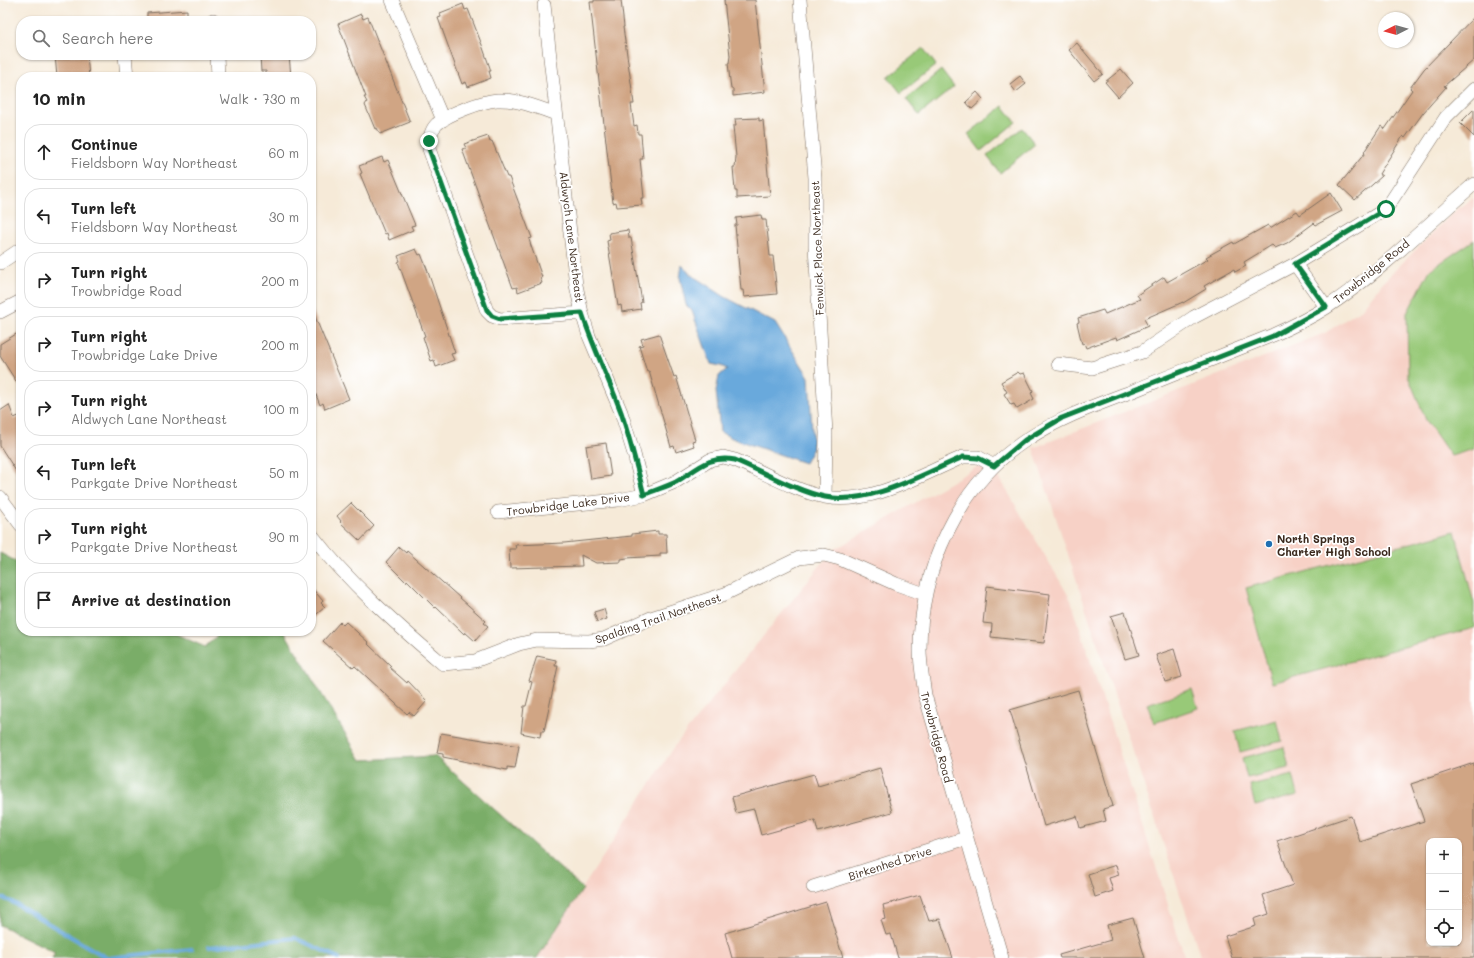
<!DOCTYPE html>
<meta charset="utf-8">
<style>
:root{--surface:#fff;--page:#f2f2f2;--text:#222;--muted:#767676;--line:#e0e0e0}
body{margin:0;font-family:Mali,sans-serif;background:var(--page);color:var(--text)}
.controls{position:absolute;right:12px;bottom:12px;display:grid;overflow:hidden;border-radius:8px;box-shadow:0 1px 3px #0004}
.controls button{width:36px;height:36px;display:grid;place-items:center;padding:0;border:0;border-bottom:1px solid var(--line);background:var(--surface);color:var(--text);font:20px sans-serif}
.compass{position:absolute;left:1378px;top:12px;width:36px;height:36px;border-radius:50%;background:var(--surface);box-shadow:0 1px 3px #0004;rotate:264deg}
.stop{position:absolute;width:12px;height:12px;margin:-9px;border:3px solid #0b8043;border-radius:50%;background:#fff}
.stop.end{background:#0b8043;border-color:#fff;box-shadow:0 1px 4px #0008}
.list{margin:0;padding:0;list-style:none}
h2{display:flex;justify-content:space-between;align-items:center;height:52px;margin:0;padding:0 16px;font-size:17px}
h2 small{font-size:13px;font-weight:400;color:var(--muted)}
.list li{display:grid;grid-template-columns:26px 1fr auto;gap:12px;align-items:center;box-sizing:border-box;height:56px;margin:0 8px 8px;padding:0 8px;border:1px solid var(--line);border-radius:16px}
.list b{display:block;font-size:15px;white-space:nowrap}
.list p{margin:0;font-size:13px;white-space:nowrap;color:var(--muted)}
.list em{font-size:13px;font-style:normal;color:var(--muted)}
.icon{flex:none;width:22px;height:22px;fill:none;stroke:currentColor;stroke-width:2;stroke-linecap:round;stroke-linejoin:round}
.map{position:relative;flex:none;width:1474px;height:958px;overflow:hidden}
.search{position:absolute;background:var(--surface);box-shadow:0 1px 3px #0004;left:16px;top:16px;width:300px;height:44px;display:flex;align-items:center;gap:10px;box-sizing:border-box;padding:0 14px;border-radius:16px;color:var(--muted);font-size:15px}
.panel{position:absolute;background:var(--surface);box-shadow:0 1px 3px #0004;left:16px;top:72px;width:300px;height:564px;border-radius:16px}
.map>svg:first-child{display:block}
.built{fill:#f7d1c6;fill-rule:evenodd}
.green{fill:#98c978;stroke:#6a7a4b}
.forest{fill:#7aad68;stroke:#5a6c43}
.water{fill:#69a9dc;stroke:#526a7d}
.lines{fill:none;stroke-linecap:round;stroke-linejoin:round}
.stream{stroke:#69a9dc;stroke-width:4}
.building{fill:#d0a584;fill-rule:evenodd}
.minor-casing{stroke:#7c6d5f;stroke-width:14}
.minor{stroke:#fff;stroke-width:13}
.route{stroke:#0b8043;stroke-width:5}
.poi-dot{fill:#1f6fb2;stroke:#fff;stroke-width:1.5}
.labels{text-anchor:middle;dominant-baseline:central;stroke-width:3.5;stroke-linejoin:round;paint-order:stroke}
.street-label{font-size:11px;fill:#3b2a1e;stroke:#fff}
.poi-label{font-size:11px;font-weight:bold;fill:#3b2a1e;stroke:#fff;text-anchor:start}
</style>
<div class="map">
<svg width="1474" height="958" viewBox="0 0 1474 958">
<rect width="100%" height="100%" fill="#fff"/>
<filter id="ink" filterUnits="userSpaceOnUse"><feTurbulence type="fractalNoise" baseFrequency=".025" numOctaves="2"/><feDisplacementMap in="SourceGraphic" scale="8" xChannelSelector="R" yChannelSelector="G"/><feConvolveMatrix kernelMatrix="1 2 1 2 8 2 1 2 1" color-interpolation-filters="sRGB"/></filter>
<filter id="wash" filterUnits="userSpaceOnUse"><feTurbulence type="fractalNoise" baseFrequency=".012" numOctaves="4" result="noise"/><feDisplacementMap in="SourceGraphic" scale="16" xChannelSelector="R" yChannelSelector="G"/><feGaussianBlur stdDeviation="0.9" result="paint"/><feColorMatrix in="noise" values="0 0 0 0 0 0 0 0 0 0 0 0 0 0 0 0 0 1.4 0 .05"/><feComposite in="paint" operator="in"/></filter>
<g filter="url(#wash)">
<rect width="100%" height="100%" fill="#f6ead8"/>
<path class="built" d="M1474 198V958H1201L1033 448 1325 333 1362 309 1383 282 1455 211ZM1429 841H1459V943H1429Z
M989 460 1071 600 1185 958H537L677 743 832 551Z"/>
<path class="green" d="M923 48 936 65 901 93 888 77Z
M941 70 954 87 919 115 906 99Z
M1003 106 1016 122 981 151 968 134Z
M1022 128 1035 144 1000 173 987 156Z
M1474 240V449L1451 456 1426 420 1408 376 1407 313 1430 270Z
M1455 531 1474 603V628L1272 683 1246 588Z
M1192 689 1198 708 1154 723 1147 704Z
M1277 720 1282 741 1240 752 1235 731Z
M1284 747 1289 768 1247 778 1242 758Z
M1293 775 1298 795 1255 806 1250 785Z"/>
<path class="forest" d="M0 553 21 564V631H169L205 647 222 631H284L361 760 435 756 583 889 537 958H52L55 952 0 925Z"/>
<path class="water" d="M682 265 690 274 725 297 775 323 809 377 813 448 805 463 734 439 720 432 716 391 719 376 727 369 721 366 711 364 692 311 686 305 680 278Z"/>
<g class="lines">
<path class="stream" d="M0 897 12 902 107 958 192 949
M209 947 295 938 339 958"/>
</g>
<g id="blocks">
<path class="building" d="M594 0H621L624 27H623L634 104H631L634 126 637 125 638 134H641L643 159H640L644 198H641L642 205 617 207 616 202 613 203 590 2H594Z
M724 0H755L765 92 733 96V89H731L728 63H729L730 56Z
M463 4 465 10 468 9 482 45 491 71H489L491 78 468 87 466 82 462 84 438 18 441 17 440 13Z
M187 10V21H147V13Z
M361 14 363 19 368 17 410 122 380 134 377 128 375 129 365 105 367 102 364 97H366L338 24Z
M1474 17V60L1444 86 1446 87 1423 113 1405 138 1403 136 1379 174 1382 176 1355 200 1339 185 1365 153 1364 152 1381 126 1385 129 1412 90 1410 88 1424 69Z
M1077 43 1103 74 1094 81 1069 50Z
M55 55H87L89 77H57Z
M260 55H289L291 77H266V71H261Z
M1121 69 1133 83 1118 97 1105 82Z
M1020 76 1026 84 1016 92 1010 84Z
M977 92 983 99 972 109 966 102Z
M1474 109V137L1460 123Z
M759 118V121L763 120 770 196 737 198V191H735L733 167H735L736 157 733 126H736L735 119Z
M488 136 490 142 492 141 507 177H509L532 238 529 239 531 246 542 277 540 278 542 283 518 292 517 287 513 288 462 149 466 148 464 144Z
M382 157 384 162 388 160 415 225 411 226 413 230 389 240 387 233 385 234 360 174 362 173 359 166Z
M1331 193 1342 211 1316 225 1314 223 1287 243 1275 248 1272 245 1244 262 1246 266 1235 272 1234 269 1204 286 1206 289 1183 303V302L1144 319 1148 326 1117 340 1116 337 1086 348 1084 343 1082 344 1077 323 1079 322 1078 318 1103 310 1105 314 1140 299 1137 295 1164 277 1167 282 1208 259 1206 257 1233 242 1234 244 1268 225 1270 228 1297 211 1300 215Z
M761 215 762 220H766L770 256H773L777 294 744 297 743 290H741L735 225H737L736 218Z
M628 230 629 238H631L642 302 640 303 641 309 622 312 621 305 618 306 607 241 610 240 609 233Z
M416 249 419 255 421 254 427 269 455 353 451 354 454 360 436 367 434 360 431 361 423 337 425 336 398 262 400 261 398 256Z
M311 307 349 399 325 409 323 403 320 405 311 382Z
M21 331V389L0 356V344Z
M659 334 674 377 676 376 695 440 692 441 694 446 676 452 674 446 671 447 649 371 647 372 639 346 643 345 641 339Z
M1018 372 1020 374 1024 373 1033 391 1031 393 1034 399 1017 409 1014 404 1011 405 1004 394 1007 392 1001 382Z
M9 405 14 418 21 415V479L0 446V411Z
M606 443 611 476 591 479 586 446Z
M351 503 374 526 360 541 340 522 341 521 337 516Z
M658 531V534H666L667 553H660V556L627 558 621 559V562L596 563 581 555 582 566 510 568 509 549H516L515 545 564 543 632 536V534Z
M399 547 406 553 407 551 486 621 484 623 488 626 475 641 465 632 464 634 436 607 435 608 407 580 406 582 386 562Z
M987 586 1050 594 1044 643 991 637 992 624 983 623Z
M311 587 323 601 321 603 325 607 311 619Z
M604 609 607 619 597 622 594 612Z
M1125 612 1139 655 1125 659 1111 616Z
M340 622 343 625 346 622 369 643 368 644 391 666 389 667 407 683 408 681 427 701 414 716 409 712 407 714 355 666 353 668 323 641Z
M1174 649 1182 677 1165 682 1156 655Z
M537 656 556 660 555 666H558L544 731H541L540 737 521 733 524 706H526L532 682 529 681Z
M1078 690 1113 806 1103 809 1106 821 1080 828 1077 816 1044 826 1010 710Z
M441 733 519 746 515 768 507 767V770L443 757V754L437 753Z
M1474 763V958H1232L1225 936 1256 926 1254 919 1269 914 1263 895 1293 885 1277 841 1351 816 1360 842 1424 821 1411 784ZM1429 841H1459V943H1429Z
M880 768 892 812 818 832 815 820 761 835 754 809 736 813 732 797 814 774 818 786Z
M1116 865 1119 875 1109 878 1113 891 1095 897 1088 874Z
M920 895 929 921 940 919 953 958H898L891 934 886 935 881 920 886 919 883 905Z
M826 902 843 958H732L725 933Z
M1133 918 1145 958H1060L1059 955 1111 940 1107 925Z"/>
</g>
</g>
<g filter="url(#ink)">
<use href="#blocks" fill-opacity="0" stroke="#7c6d5f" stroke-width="1"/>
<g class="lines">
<defs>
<path id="minor" d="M392 0 443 120
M800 0 815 178V246L826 433 825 497
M544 5 576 285 582 313 589 336 621 412 634 454 644 495
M213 20V21
M125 55 127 77
M217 55 218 77
M556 114C537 107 517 99 497 100 483 101 447 114 437 124 430 130 429 140 429 149L487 311 492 316 500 319 582 313
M0 263 21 249
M1295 264 1326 307
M0 312 21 301
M1058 364 1092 368 1142 352 1194 317 1295 264 1386 209 1446 117 1474 89
M0 497 21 525
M498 512 618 500 644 495 675 482 710 460 723 457 735 460C761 471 798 492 825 497 869 506 923 474 963 457H978L994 466
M311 534C349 583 396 624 443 664L475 661 519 644 537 640 589 641 604 639 651 618 725 594 799 558 824 555 840 559 896 584 925 594
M813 887 966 838
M1002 958 925 695C923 680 920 664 920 650 920 569 958 485 1026 440 1059 418 1096 405 1133 391 1179 372 1226 354 1273 335 1291 327 1310 318 1327 307 1380 272 1426 226 1474 184"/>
</defs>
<use href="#minor" class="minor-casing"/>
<use href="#minor" class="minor"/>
</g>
</g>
<g class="lines" filter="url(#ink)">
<path class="route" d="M429 141V149L487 310 492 316 500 319 582 313C593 347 609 379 621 412 630 439 637 467 644 495 654 490 666 487 676 482 698 469 708 455 735 460 761 471 799 492 825 497 869 506 923 474 963 457L978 458 994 466 1025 440 1062 418 1273 336 1326 307 1295 264 1386 209"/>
</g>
<circle class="poi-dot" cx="1269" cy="544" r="4"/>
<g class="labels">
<g class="street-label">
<text transform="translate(572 237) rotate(83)">Aldwych Lane Northeast</text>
<text transform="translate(817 248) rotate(-92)">Fenwick Place Northeast</text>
<text transform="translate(1371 271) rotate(-39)">Trowbridge Road</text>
<text transform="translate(568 504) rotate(-7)">Trowbridge Lake Drive</text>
<text transform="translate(658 618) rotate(-19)">Spalding Trail Northeast</text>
<text transform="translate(937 737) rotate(75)">Trowbridge Road</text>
<text transform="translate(890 863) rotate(-18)">Birkenhed Drive</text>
</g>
<g class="poi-label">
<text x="1277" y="538">North Springs<tspan x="1277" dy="13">Charter High School</tspan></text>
</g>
</g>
</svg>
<div class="controls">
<button>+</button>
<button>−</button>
<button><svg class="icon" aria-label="locate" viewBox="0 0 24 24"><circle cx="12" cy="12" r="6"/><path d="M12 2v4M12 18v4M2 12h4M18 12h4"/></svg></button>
</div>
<svg class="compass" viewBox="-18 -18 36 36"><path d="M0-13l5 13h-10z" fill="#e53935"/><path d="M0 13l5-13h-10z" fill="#767676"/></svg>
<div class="stop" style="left:1386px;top:209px"></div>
<div class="stop end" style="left:429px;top:141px"></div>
<div class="search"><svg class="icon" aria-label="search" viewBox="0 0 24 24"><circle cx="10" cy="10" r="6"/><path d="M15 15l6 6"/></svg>Search here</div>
<section class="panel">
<h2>10 min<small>Walk · 730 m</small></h2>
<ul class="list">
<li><svg class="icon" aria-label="ahead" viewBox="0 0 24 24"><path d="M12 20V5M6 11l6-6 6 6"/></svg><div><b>Continue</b><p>Fieldsborn Way Northeast</p></div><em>60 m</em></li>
<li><svg class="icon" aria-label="left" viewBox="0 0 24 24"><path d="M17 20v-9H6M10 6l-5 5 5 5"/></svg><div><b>Turn left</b><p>Fieldsborn Way Northeast</p></div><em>30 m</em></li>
<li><svg class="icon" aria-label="right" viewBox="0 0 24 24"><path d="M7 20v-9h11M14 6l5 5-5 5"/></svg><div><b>Turn right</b><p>Trowbridge Road</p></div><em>200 m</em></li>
<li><svg class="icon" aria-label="right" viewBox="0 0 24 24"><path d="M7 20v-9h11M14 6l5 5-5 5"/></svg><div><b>Turn right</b><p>Trowbridge Lake Drive</p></div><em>200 m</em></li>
<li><svg class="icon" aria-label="right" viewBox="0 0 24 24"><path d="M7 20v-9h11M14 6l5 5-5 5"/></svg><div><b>Turn right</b><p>Aldwych Lane Northeast</p></div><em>100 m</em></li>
<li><svg class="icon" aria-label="left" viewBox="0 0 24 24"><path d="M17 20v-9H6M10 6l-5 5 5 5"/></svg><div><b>Turn left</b><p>Parkgate Drive Northeast</p></div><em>50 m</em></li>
<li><svg class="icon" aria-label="right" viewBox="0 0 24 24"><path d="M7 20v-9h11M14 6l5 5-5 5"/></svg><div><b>Turn right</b><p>Parkgate Drive Northeast</p></div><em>90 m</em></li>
<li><svg class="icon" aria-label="arrive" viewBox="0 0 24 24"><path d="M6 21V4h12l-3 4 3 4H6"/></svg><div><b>Arrive at destination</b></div></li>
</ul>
</section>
</div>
